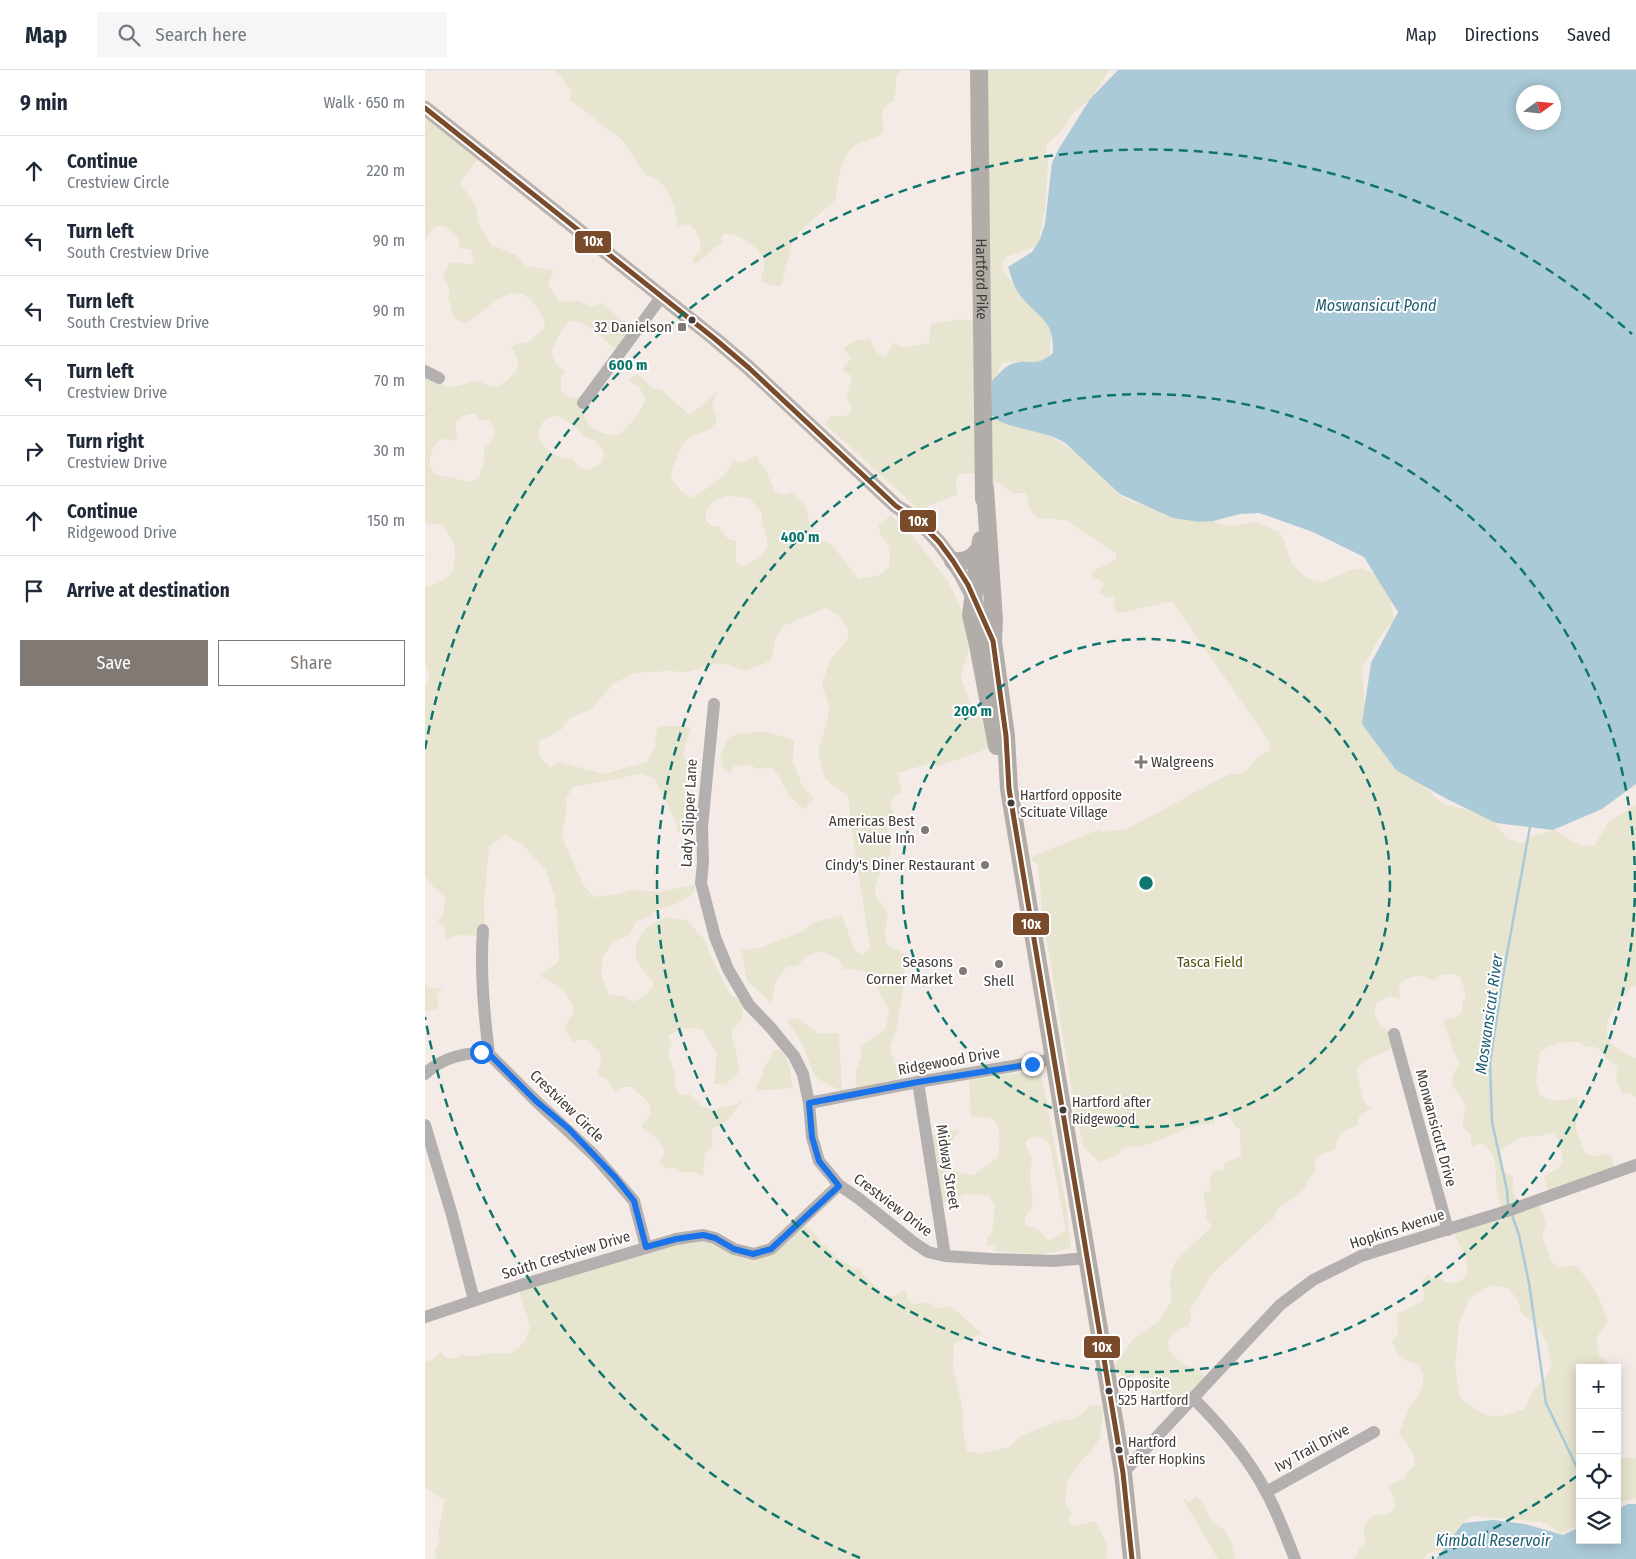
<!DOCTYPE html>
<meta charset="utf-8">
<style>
:root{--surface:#fff;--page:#f6f6f7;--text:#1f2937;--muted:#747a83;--line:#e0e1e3;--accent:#817974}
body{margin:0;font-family:"Fira Sans Condensed",sans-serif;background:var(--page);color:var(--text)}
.controls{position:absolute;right:15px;bottom:15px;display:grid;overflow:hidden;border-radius:0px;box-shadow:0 2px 12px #0003}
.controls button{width:45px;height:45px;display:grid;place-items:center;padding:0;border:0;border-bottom:1px solid var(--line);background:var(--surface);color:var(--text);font:25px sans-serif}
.compass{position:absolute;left:1091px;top:15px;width:45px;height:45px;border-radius:50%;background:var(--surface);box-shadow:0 2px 12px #0003;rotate:75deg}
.stop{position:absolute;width:15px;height:15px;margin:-11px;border:4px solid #1a73e8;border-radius:50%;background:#fff}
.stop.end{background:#1a73e8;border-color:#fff;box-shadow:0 1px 5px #0008}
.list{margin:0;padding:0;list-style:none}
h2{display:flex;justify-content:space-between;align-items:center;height:65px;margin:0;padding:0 20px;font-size:21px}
h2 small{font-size:16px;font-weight:400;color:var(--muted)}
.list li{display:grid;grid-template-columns:32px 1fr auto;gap:15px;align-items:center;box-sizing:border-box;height:70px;padding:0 20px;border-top:1px solid var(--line)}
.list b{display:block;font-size:19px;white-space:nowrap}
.list p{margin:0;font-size:16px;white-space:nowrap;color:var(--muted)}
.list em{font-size:16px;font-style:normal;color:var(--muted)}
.actions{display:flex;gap:10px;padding:15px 20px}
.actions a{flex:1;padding:11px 0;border:1px solid var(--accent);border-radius:0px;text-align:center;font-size:18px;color:var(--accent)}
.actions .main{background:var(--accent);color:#fff}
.icon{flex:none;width:28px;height:28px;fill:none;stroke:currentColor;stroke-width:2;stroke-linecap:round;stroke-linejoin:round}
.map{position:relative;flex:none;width:1211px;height:1489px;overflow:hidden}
header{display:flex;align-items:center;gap:30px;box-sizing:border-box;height:70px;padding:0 25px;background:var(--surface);border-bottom:1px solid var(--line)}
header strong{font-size:24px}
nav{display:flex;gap:28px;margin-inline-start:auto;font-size:18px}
.search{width:350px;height:45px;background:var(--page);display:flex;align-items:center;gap:12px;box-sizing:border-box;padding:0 18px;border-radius:0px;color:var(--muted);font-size:19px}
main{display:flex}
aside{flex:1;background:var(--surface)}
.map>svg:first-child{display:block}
.green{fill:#e7e4cf;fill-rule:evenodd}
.water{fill:#abcad7;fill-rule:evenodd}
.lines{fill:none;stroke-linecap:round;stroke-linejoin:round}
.stream{stroke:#abcad7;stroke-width:2.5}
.minor{stroke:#b4b0af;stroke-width:12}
.major{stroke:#b9b2af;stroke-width:15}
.highway{stroke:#b3adaa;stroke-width:18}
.bus-1-casing{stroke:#fff;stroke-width:9}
.bus-1{stroke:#7a4b2a;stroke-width:5}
.route{stroke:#1a73e8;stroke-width:6}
.ring{fill:none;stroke:#0f766e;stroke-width:2.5;stroke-dasharray:9 6}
.bus-dot{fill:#423b37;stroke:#fff;stroke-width:2}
.poi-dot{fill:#817974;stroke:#fff;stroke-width:2}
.labels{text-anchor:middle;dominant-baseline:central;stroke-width:4;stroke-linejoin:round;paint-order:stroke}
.bus-label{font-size:14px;fill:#423b37;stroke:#fff;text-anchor:start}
.street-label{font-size:15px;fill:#423b37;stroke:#fff}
.poi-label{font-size:15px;fill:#423b37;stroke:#fff;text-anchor:end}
.park-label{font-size:15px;fill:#51540c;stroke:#fff}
.water-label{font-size:16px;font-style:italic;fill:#1f5d73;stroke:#fff}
.centre{fill:#0f766e;stroke:#fff;stroke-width:2.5}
.ring-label{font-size:15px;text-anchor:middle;font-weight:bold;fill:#0f766e;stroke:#fff;stroke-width:4;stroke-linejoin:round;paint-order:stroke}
.line-badge{stroke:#fff;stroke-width:2}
.badge-label{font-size:14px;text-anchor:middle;font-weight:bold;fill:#fff}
</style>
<header>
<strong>Map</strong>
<div class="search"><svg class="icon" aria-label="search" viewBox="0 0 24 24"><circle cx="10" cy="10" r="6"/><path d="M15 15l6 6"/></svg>Search here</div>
<nav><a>Map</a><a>Directions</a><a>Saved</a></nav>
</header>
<main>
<aside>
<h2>9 min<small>Walk · 650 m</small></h2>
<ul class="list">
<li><svg class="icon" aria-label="ahead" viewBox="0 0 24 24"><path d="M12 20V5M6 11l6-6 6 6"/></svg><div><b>Continue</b><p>Crestview Circle</p></div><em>220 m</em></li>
<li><svg class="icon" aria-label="left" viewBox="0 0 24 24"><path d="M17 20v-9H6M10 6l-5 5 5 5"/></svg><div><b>Turn left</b><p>South Crestview Drive</p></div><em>90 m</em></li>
<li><svg class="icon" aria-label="left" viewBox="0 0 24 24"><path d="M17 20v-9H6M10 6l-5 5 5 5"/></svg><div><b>Turn left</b><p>South Crestview Drive</p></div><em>90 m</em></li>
<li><svg class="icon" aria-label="left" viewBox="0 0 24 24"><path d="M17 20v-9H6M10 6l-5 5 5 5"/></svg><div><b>Turn left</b><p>Crestview Drive</p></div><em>70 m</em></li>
<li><svg class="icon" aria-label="right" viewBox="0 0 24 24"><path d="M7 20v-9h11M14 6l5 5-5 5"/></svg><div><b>Turn right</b><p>Crestview Drive</p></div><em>30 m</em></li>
<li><svg class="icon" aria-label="ahead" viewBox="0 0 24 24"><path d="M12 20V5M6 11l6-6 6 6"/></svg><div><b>Continue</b><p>Ridgewood Drive</p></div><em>150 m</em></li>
<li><svg class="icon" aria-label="arrive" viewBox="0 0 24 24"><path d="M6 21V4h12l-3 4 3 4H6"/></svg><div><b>Arrive at destination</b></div></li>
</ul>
<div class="actions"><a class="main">Save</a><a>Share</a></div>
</aside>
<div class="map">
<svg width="1211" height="1489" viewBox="0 0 1211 1489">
<rect width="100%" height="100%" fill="#f5ebe6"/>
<path class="green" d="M129 0H477L471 7 470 30C454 39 456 45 459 61 453 69 444 69 435 73 414 82 414 110 411 129L369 167 356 216 344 215 336 211C335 204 341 199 339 191 335 177 312 162 298 164L296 169 298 174 292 176 271 194 267 188C269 187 272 186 274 183 279 176 272 158 265 155 261 153 257 155 253 157L251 155C255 145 243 120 235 112 231 107 227 106 221 106L197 70 144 29 147 23 136 6Z
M551 0H684L665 30 651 40 635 62 621 75 623 94 620 138 614 171 609 177 583 186 578 190 576 198 587 213 608 229 613 237 626 263 624 292H578L565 318 569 344 613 356 649 383H657L667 388 697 426 708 433 720 434 787 449 791 453 804 456 830 452 854 462 859 471 867 494 881 508 897 512 923 501 937 498 942 500 951 505 965 526 969 549 953 570 937 598 939 628 944 650 991 709 1012 729 1021 735 1048 741 1066 749 1083 769 1096 773 1107 766 1130 760C1141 768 1155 778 1169 776L1183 753 1211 734V915C1197 923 1176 951 1183 968 1187 977 1201 985 1211 988V1028L1206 1023H1197L1191 1010 1193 997C1191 996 1186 993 1185 992 1177 985 1175 973 1160 977L1158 974C1143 969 1129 974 1115 981L1111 1010 1115 1025C1127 1034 1139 1030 1152 1027L1155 1043C1145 1053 1156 1071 1160 1083L1168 1086 1186 1083 1191 1102 1124 1126 1119 1106 1134 1097 1138 1091 1134 1070 1129 1064 1124 1063 1115 1066 1097 1067 1077 1078 1075 1085 1078 1100 1084 1105 1089 1106 1087 1118 1093 1135 1113 1131 1121 1154 1117 1165 1126 1191 1134 1198 1150 1195C1169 1215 1175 1227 1183 1253 1170 1266 1170 1270 1175 1287L1184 1293 1183 1298H1155V1455L1135 1463 1120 1453 1094 1450 1048 1446 1037 1453 1040 1459 1029 1475 1004 1483 997 1489H927L931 1487 934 1479C945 1473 938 1469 939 1459 939 1454 945 1449 948 1445 976 1446 972 1434 963 1415L980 1409 982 1402 989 1397C992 1384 982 1374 974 1364 977 1356 980 1347 984 1339 986 1334 991 1331 993 1326 1002 1311 1001 1293 981 1291L973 1285 967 1271 973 1264 972 1244 998 1231 999 1224 997 1210 1003 1205 1007 1208 1015 1207C1022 1216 1029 1213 1039 1209 1049 1192 1033 1174 1026 1159L1077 1141C1075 1131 1070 1119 1071 1109 1071 1095 1070 1082 1057 1073L1047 1077 1045 1063 1038 1058C1037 1049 1040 1045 1040 1038 1039 1025 1025 1019 1027 1010 1028 1003 1033 996 1035 991L1030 985 1018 950 1032 947 1037 942V933L1040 928V922L1035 906C1024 902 1015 904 1007 911 998 902 982 906 974 915L975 929 965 926 951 933C945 960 970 954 969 977L938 992 931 1000 939 1032 942 1036 949 1038 935 1044 932 1055C920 1060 912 1065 910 1079L891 1087 889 1095 891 1101 882 1111V1116L870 1127 852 1138 849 1147 789 1202C779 1214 775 1227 765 1238L766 1247 763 1256 757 1257 743 1270 744 1280 751 1288 761 1296 770 1298 784 1311 754 1344 739 1329 727 1324 726 1316 713 1303 702 1309 693 1302H685L708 1269 734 1251 747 1231 745 1212 746 1202 751 1190 787 1157 781 1147 782 1142 778 1123 785 1120V1111L787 1102 799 1099 800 1093 816 1086 815 1058 810 1056 803 1044 789 1047 790 1054C766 1051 742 1070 719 1075 711 1078 701 1076 693 1081L695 1084 674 1092 658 1076 646 1014 618 848 613 795 606 789 611 785 675 759 678 762 702 759 804 704C822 706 820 699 831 689 835 686 840 683 845 680V673L747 531 695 543 690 541 689 527H682L674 523 679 514 666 505 668 501 691 490V484L641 450 613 448 604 439 603 430 600 423H588L575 413H558L556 403 533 404 531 414 533 424 499 438 495 441 400 354 406 346H421L427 340 422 327 427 305H424L417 299 425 290V286L418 278 430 271 445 269 452 283 460 287 469 273 477 278 504 273 506 254 535 249 540 250H555ZM1068 1215 1083 1218 1092 1229 1097 1244 1107 1251 1120 1268 1127 1295 1121 1307 1110 1318 1099 1339C1065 1351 1064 1349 1035 1328L1030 1297 1034 1255 1044 1229 1057 1219Z
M0 41 54 88 37 109 35 113 50 134 54 155 66 175 91 185 101 196 129 201 123 214 134 232 153 231 166 236 178 233 194 248 212 260 195 282C186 275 157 248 146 251 138 253 129 277 126 284L130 292 140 302 136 309V320L146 328 163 325 156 338C162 358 173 365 194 365 204 355 216 343 220 329L215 318 203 310 213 304 228 319H236L263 344H266L292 322 287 335 292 351C284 362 281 361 269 365 255 370 248 396 246 409L257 422 266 428 281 419 300 404 308 390 316 393 331 386 333 387 334 393 340 399 350 422 357 425 366 422 379 433 384 449 385 465 391 469 406 474 434 509 454 505 464 497C465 485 467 474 456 466L453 456 466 445 488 467 523 511 536 539 546 570 536 607 545 634 560 652 565 678 511 697 509 692 472 703 477 722 469 726 465 736 468 742 470 751 463 761 466 776 465 785 453 807 450 816 451 827 461 839 463 846 460 860 461 874 480 884 478 918 472 956 465 977 474 1008 431 1019V1002L437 983 435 977 461 959 464 941 450 913 440 901 424 899H418L414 889C409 887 403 883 398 882 390 881 377 888 373 896L362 897 351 911 346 933 322 911 316 880 337 878 350 871 377 862 390 852 417 845 430 881 437 885 445 878 426 753 423 726 400 709 393 682 403 648 404 637 397 614 405 590 422 570 424 560 413 545 401 538 358 556 350 570 346 591 319 601 304 595 294 593 263 602 242 601 209 603 189 613 166 639 145 648 135 661 114 671V686L125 698 134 692 179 704 222 692 230 678 231 664 233 656H258L266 658 258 685 265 696 266 717 262 732 267 746 258 763 252 761 250 750 229 708 215 704 148 717 141 729 142 735 137 766 141 777 159 816 169 827 189 825 207 820 233 822 270 815V821C261 831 245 837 232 839L224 847 211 851 205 865 188 872 178 886 176 903 183 924 199 927 207 932 220 926 229 914C218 899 204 888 214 868 216 864 220 858 224 856 230 852 236 851 241 846L262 851 279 869 288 891 304 923 318 932 317 950 306 961 315 1001 300 1015 289 1014 292 983 277 959 257 958 243 966 247 975 243 983 249 1000 251 1020 255 1025 264 1024 275 1035 288 1041 297 1037 310 1035 325 1025 318 1030 303 1050 287 1059 286 1066 288 1076 280 1083 278 1106 269 1102H258L248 1097 242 1099 233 1092 240 1085C240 1071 226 1064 216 1056L226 1044 225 1034 207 1017H198L191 1023 182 1009 175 1007 172 1000 176 995 175 983 161 969 152 970 148 973 140 959 144 948 149 944C148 926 131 913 115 906L134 891 132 841 129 835 130 828 121 800 96 773 79 765 64 777 59 834 60 860 58 866 34 865 21 870 20 858 13 851C20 844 20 836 20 827L9 818 6 812 0 807V616L5 609 0 593V518L15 512 28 502C31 479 32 473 17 455L0 453V305L24 318 55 310 63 316 74 317C89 304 102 297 86 278L90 274 103 272 120 258C119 247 116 242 109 234 89 206 59 242 40 254L28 247 23 227 25 219 18 207 25 193H34L46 195 49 189 46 180 34 178 33 168C18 154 13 148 0 169ZM44 344H50L54 349 64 351C74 362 69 369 59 378L60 388 54 407 46 412 12 405C9 403 6 399 5 395 4 386 9 369 20 369 20 369 27 370 28 371L32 368 30 353 36 347ZM129 346 136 347 152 358 158 366 169 370 178 381 179 386 176 394 163 400 154 397 147 388C143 388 138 389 135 387 122 383 106 365 118 352 121 349 126 347 129 346ZM303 426 325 428 337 444V455L339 457 343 476C335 487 330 492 317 496L311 492V471L303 469 293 456H287L281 451V441L288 432Z
M341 662 369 670 368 692 377 715 389 729 378 740 363 724 354 706 346 697 334 699 324 695 309 696 305 703 299 700 295 687 303 668 315 663Z
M0 913 5 919 18 918 12 924 13 938 0 942Z
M374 949 394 964 412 963 414 965 417 1021 393 1009 388 1002 378 975 362 950Z
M348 980H355C367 993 365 1002 368 1018 358 1018 338 1022 331 1019V1014L336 1009 340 995 345 989Z
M616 1001 641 1135 646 1178 615 1185 570 1181V1175H562V1167L567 1163 570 1136 564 1126 541 1124 532 1127 525 1132H509L501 1066 534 1059 533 1063C523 1072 525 1087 527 1099L538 1104 549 1105 573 1087C575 1077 577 1054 567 1049 561 1046 553 1047 546 1047L544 1008ZM611 1066 620 1069 625 1076 641 1160 630 1168 623 1171 612 1158 604 1157 600 1154V1147L606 1140 608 1131 605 1107 607 1088 600 1073 602 1070Z
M372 1150 389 1163 397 1175 401 1176C408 1187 423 1195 436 1200L437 1203 460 1226H470L480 1219 482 1228 488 1234 504 1233 514 1238 526 1236 557 1264 529 1273 528 1299 538 1340V1360L542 1382 559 1383 585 1377 595 1366 636 1350 649 1349 659 1342 664 1336 676 1335 678 1345 675 1367 668 1379 652 1396 642 1412 640 1433 647 1443 643 1448 647 1456 671 1451 683 1477 681 1489H12L10 1481 15 1472 13 1464 20 1430 0 1418V1292C8 1290 12 1288 15 1281 23 1292 27 1289 38 1285 50 1289 53 1285 65 1283 71 1282 78 1285 84 1283 96 1280 103 1268 105 1257L93 1217 278 1166 309 1179 343 1178Z
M1211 1386V1429L1200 1430 1192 1435V1388H1209Z
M770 1426 777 1431 785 1449 800 1461 806 1471 810 1489H793L759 1431V1428L763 1431 768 1430Z"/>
<path class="water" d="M693 0H1211V714L1177 739 1128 760 1071 753 1020 728 971 700 937 654 946 593 973 542 939 487 888 462 834 443 815 444 788 451 775 452 748 448 695 424 639 372 626 366 584 355 574 351 567 345V311C574 304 580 295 590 293 608 289 610 298 628 283 629 248 614 250 595 225 589 218 586 206 583 197L607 182 615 169 620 154 627 93 633 80 665 29ZM1098 22H1128V52H1098Z
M1203 1434H1211V1489H1011L1038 1453 1068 1450 1100 1454 1138 1465 1155 1457V1470H1192V1439Z"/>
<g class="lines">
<path class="stream" d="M1083 1134 1082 1120 1067 1052 1065 993 1078 906 1105 757
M1087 1145 1094 1165 1104 1213 1121 1333 1155 1404"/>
<path class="minor" d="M0 301 14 308
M158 333 237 226
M289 634 277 757 278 792 276 813 290 867 303 899 324 935 346 958 369 986 378 1004 384 1033
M58 860C55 902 59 942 64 984
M969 964 1023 1160
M629 989 493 1012 384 1033 387 1067 394 1091 414 1115 433 1128 488 1172 503 1182 520 1186 567 1189 628 1191 662 1188
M0 1004C16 988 42 981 64 984L111 1031 169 1085 209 1131 221 1177
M493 1012 520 1186
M0 1055 27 1145 49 1230
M0 1247 93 1216 251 1169 278 1165 290 1168 309 1179 329 1184 346 1179 414 1115
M769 1329C796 1356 823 1387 841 1422 853 1443 861 1467 870 1489
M698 1403 855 1235 888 1210 936 1186 1085 1140 1211 1095
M841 1422 949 1362"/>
<path class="major" d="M0 38 290 269 324 298 471 436C478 441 487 445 493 451 530 483 548 526 568 570"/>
<g class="highway">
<path id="s1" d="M554 0 559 429"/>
<path d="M560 418 569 550 568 571 581 666 584 719 698 1403 707 1489"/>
<path d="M556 470 546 545 553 575 572 676"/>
<path d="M528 491C541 492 546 489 554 480"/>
</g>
<defs>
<path id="bus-1" d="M0 38 290 269 324 298 471 436 492 450 514 472 528 491 543 515 568 571 581 666 584 719 698 1403 707 1489"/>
</defs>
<use href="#bus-1" class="bus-1-casing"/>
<use href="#bus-1" class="bus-1"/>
</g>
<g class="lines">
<path class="route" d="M56 982 64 984 111 1031 144 1059 190 1107 209 1131 221 1177 251 1169 278 1165 290 1168 309 1179 328 1184 346 1179 414 1116 394 1091 387 1067 384 1033 493 1012 607 994"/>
</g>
<g class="ring">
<circle cx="721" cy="813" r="244"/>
<circle cx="721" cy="813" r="489"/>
<path d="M1152 1406A733 733 0 0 1 1007 1488M435 1488A733 733 0 0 1 0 947M0 679A733 733 0 0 1 1207 264"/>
</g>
<g class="bus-dot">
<circle cx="267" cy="250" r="4.5"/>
<circle cx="586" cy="733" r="4.5"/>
<circle cx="638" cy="1040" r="4.5"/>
<circle cx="684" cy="1321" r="4.5"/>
<circle cx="694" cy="1380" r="4.5"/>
</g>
<g class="poi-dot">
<rect x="252" y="252" width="10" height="10" rx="2.5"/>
<path d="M713.5 684.5h5v5h5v5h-5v5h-5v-5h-5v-5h5z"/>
<circle cx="500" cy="760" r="5"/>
<circle cx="560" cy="795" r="5"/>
<circle cx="574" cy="894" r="5"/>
<circle cx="538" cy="901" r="5"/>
</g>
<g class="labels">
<g class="bus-label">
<text x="595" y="725">Hartford opposite<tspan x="595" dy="17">Scituate Village</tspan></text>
<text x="647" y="1032">Hartford after<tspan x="647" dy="17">Ridgewood</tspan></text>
<text x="693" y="1313">Opposite<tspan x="693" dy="17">525 Hartford</tspan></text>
<text x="703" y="1372">Hartford<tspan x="703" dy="17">after Hopkins</tspan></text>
</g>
<g class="street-label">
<text stroke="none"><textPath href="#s1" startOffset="209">Hartford Pike</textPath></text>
<text transform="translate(264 743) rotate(-87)">Lady Slipper Lane</text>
<text transform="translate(524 991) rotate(-10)">Ridgewood Drive</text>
<text transform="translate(142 1036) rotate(44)">Crestview Circle</text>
<text transform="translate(1011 1058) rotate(75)">Monwansicutt Drive</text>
<text transform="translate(523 1097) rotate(81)">Midway Street</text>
<text transform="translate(468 1135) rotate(37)">Crestview Drive</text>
<text transform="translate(972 1159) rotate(-18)">Hopkins Avenue</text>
<text transform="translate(141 1185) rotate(-17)">South Crestview Drive</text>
<text transform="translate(887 1378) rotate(-29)">Ivy Trail Drive</text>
</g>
<g class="poi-label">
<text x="247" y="257">32 Danielson</text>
<text x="726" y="692" text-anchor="start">Walgreens</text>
<text x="490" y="751">Americas Best<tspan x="490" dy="17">Value Inn</tspan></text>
<text x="550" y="795">Cindy's Diner Restaurant</text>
<text x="528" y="892">Seasons<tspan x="528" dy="17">Corner Market</tspan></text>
<text x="574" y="911" text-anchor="middle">Shell</text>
</g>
<g class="park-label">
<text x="785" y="892">Tasca Field</text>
</g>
<g class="water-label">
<text x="951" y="235">Moswansicut Pond</text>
<text transform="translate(1064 944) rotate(-82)">Moswansicut River</text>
<text x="1068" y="1470">Kimball Reservoir</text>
</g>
</g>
<circle cx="721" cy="813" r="8" class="centre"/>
<g class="ring-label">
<text x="203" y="300">600 m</text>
<text x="375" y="472">400 m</text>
<text x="548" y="646">200 m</text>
</g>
<g class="line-badge">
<rect x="149" y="160" width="38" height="24" rx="5" fill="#7a4b2a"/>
<rect x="474" y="439" width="38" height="24" rx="5" fill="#7a4b2a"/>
<rect x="587" y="842" width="38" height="24" rx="5" fill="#7a4b2a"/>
<rect x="658" y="1265" width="38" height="24" rx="5" fill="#7a4b2a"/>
</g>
<g class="badge-label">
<text x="168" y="176">10x</text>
<text x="493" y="456">10x</text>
<text x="606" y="859">10x</text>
<text x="677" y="1282">10x</text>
</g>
</svg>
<div class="controls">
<button>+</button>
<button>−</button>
<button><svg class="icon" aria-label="locate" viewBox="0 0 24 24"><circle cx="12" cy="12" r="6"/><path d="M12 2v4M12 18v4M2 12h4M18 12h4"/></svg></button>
<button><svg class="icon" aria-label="layers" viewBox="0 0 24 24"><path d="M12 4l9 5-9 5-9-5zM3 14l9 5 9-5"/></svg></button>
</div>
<svg class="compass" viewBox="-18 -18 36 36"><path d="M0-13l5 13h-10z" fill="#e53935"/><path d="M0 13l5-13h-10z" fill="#747a83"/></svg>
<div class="stop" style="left:56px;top:982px"></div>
<div class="stop end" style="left:607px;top:994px"></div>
</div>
</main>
